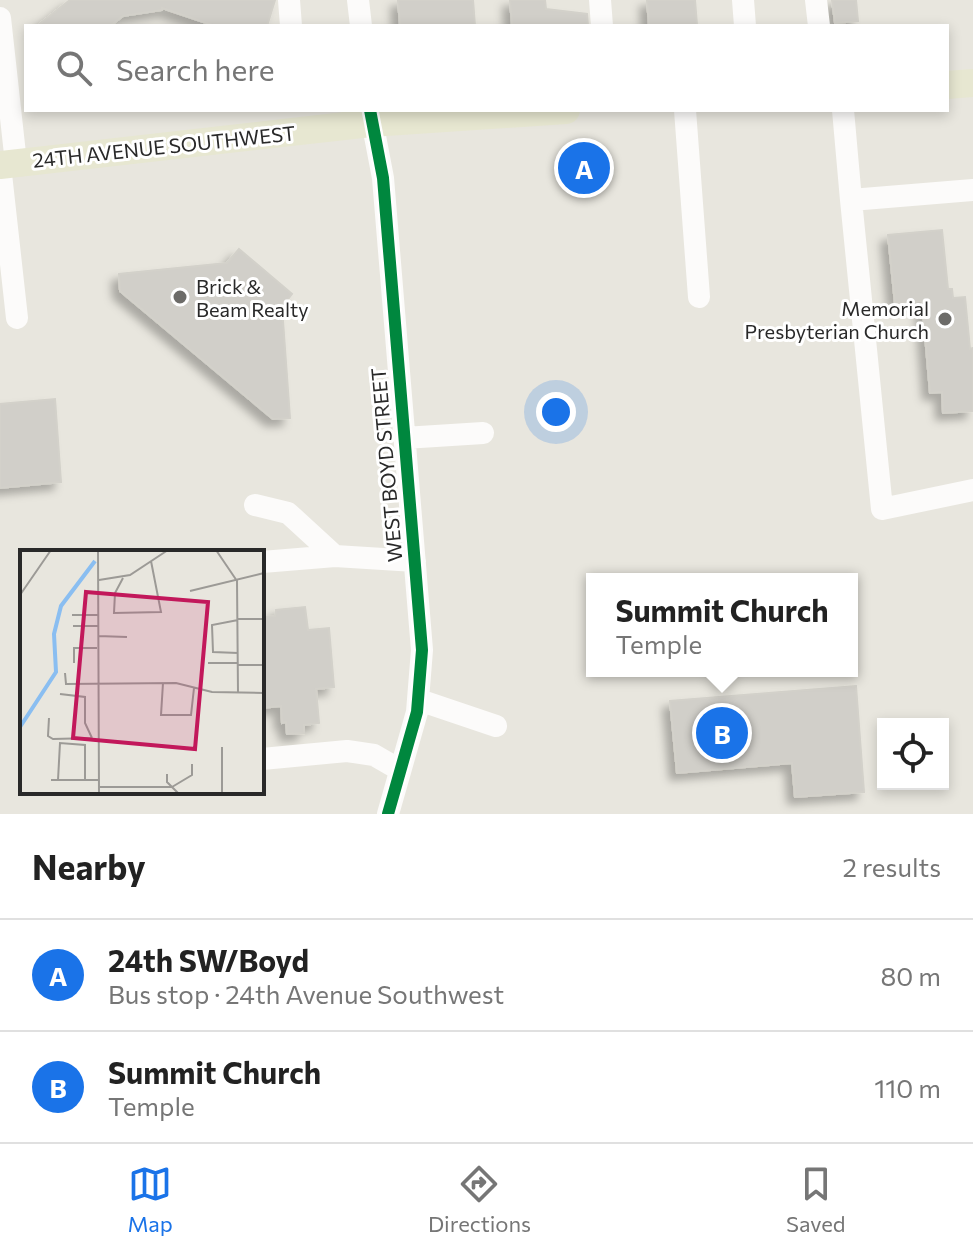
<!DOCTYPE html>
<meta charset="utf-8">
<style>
:root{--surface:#fff;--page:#f2f2f2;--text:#222;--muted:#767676;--line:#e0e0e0;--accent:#1a73e8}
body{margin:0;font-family:Commissioner,sans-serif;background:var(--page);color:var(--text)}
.controls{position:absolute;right:24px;bottom:24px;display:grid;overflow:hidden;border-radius:0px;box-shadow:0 4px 12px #0003}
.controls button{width:72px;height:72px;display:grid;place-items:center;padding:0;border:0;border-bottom:2px solid var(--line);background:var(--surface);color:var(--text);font:40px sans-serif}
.you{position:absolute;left:556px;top:412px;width:28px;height:28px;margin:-20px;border:6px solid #fff;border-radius:50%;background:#1a73e8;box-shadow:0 0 0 12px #1a73e833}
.badge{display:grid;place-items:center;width:52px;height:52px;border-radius:50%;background:var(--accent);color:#fff;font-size:26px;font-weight:700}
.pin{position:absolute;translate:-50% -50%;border:4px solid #fff;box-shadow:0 2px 8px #0006}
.popup{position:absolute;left:586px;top:573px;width:272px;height:104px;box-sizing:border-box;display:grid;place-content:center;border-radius:0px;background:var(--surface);filter:drop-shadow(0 2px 6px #0005);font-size:26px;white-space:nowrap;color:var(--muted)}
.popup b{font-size:30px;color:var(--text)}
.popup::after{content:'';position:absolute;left:50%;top:100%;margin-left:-16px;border:16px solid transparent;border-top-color:var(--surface)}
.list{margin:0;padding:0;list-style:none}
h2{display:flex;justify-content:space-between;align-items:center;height:104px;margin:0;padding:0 32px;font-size:34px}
h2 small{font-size:26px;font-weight:400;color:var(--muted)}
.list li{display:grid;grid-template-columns:52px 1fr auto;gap:24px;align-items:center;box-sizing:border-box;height:112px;padding:0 32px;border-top:2px solid var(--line)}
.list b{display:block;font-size:30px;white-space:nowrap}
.list p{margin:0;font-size:26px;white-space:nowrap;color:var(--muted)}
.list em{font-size:26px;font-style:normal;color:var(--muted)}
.icon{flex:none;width:44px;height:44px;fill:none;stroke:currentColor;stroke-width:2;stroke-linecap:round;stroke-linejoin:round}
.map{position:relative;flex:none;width:973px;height:814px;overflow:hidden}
.search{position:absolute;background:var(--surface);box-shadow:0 4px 12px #0003;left:24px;right:24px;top:24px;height:88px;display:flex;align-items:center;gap:20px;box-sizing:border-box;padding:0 28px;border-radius:0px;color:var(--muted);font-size:30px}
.sheet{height:328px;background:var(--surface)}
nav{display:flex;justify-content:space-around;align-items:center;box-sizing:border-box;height:112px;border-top:2px solid var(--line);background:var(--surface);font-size:22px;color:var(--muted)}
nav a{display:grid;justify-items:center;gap:4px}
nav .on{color:var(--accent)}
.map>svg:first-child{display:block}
.building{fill:#d1cfc9;stroke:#d3d1ca;stroke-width:2;filter:url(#shadow)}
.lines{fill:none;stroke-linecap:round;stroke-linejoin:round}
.minor{stroke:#fcfbfa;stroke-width:22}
.major{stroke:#e7e7d1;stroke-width:28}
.cycleway-casing{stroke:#fff;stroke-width:17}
.cycleway{stroke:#00873e;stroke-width:12}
.poi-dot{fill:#6c6b68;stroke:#fff;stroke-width:3}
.labels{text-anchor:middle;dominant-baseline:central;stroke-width:6;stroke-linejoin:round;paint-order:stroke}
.street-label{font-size:20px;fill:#292929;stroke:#fff}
.poi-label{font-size:20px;fill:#292929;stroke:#fff;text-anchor:start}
.inset-river{fill:none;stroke:#8abef1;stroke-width:4}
.inset-road{fill:none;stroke:#9c9a96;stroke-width:2}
.view{fill:#c2185b;fill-opacity:0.15;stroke:#c2185b;stroke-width:4}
.inset-edge{fill:none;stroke:#292929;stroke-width:4}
</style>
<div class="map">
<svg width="973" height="814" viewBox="0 0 973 814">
<defs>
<filter id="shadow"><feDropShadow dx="-7" dy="7" stdDeviation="4" flood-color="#0004"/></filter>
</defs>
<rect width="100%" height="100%" fill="#e8e6de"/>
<path class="building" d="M70 0H275L267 26H215L162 8V10L123 16 110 26H37Z
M398 0H473L475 26H400Z
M510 0H545L546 9 587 14 588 26H512Z
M647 0H695L697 25 649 26Z
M832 0H856L858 21 835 23Z
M942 230 948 289H952L953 298 965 297 970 349 973 348V411L943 413 942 392 930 393 922 301 895 304 888 235Z
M239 249 292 294 282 307 290 418 273 419 120 291 119 274 227 263Z
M55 399 61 482 0 488V404Z
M305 607 308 630 329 628 334 687 316 689 319 723 304 725V733L287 734 286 722 282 723 281 706 262 708V617L275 616 276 610Z
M856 686 864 792 795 797 792 763 677 773 670 701Z"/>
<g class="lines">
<path class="minor" d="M289 0 291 26
M358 0 361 26
M600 0 602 26
M743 0 745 26
M816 0 819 26
M0 18 16 163
M370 110 383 178 422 650 417 712 388 814
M685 110 699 297
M843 110 851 200
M0 165 17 318
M973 190 851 200 882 509 973 490
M404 438 483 433
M255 505 288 513 335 556
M262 562 335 556 415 561
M419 700 496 726
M262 759 347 751 374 755 400 770"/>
<path class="major" d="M947 85 973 83
M0 165 371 123 566 110"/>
<defs>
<path id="cycleway" d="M370 110 383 178 422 650 417 712 388 814"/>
</defs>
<use href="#cycleway" class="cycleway-casing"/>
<use href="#cycleway" class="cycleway"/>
</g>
<g class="poi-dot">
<circle cx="180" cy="297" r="8"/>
<circle cx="945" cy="319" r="8"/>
</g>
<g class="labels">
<g class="street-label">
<text transform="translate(164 146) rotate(-6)">24TH AVENUE SOUTHWEST</text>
<text transform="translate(386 465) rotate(-95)">WEST BOYD STREET</text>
</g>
<g class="poi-label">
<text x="196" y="286">Brick &amp;<tspan x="196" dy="23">Beam Realty</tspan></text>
<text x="929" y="308" text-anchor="end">Memorial<tspan x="929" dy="23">Presbyterian Church</tspan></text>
</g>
</g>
<g transform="translate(20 550)">
<rect width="244" height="244" fill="#e8e6de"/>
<path class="inset-river" d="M0 177 36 122 34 84 41 56 75 11"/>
<path class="inset-road" d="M78 0 79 244M196 0 217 31 218 143M103 28 95 43 94 63 141 62 131 11M79 30 110 25 148 0M170 41 244 23M0 45 31 0M52 65H78M218 69H244M218 70 192 75 193 102 218 103M53 76H78M78 86 107 87M54 113V98H77M188 113H218M218 115H244M45 123 46 134 156 133 192 142 244 143M143 133 141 165H171L174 138M40 144 65 147V173L72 188M29 168 28 186 33 189 72 188M202 197V244M147 224V232L159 244M31 230H79M38 230 40 193 65 195V230M79 237H152M152 237 172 225V214"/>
<path class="view" d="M66 42 188 52 175 199 53 188Z"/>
<rect width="244" height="244" class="inset-edge"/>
</g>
</svg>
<div class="controls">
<button><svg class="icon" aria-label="locate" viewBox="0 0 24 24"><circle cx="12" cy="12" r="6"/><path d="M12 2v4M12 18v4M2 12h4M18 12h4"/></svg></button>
</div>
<div class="you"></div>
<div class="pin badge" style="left:584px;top:168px">A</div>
<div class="pin badge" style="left:722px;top:733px">B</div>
<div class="popup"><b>Summit Church</b>Temple</div>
<div class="search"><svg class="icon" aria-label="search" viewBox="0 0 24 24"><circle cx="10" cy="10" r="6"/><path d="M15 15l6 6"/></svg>Search here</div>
</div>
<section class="sheet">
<h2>Nearby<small>2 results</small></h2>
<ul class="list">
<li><span class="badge">A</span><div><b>24th SW/Boyd</b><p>Bus stop · 24th Avenue Southwest</p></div><em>80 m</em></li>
<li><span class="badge">B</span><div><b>Summit Church</b><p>Temple</p></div><em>110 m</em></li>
</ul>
</section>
<nav>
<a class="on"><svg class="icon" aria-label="map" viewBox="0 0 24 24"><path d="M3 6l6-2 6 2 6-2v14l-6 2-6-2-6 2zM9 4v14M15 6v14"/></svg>Map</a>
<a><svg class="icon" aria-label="directions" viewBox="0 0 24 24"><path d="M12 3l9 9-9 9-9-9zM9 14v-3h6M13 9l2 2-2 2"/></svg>Directions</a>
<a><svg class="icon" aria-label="saved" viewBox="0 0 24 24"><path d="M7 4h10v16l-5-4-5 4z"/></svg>Saved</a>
</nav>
